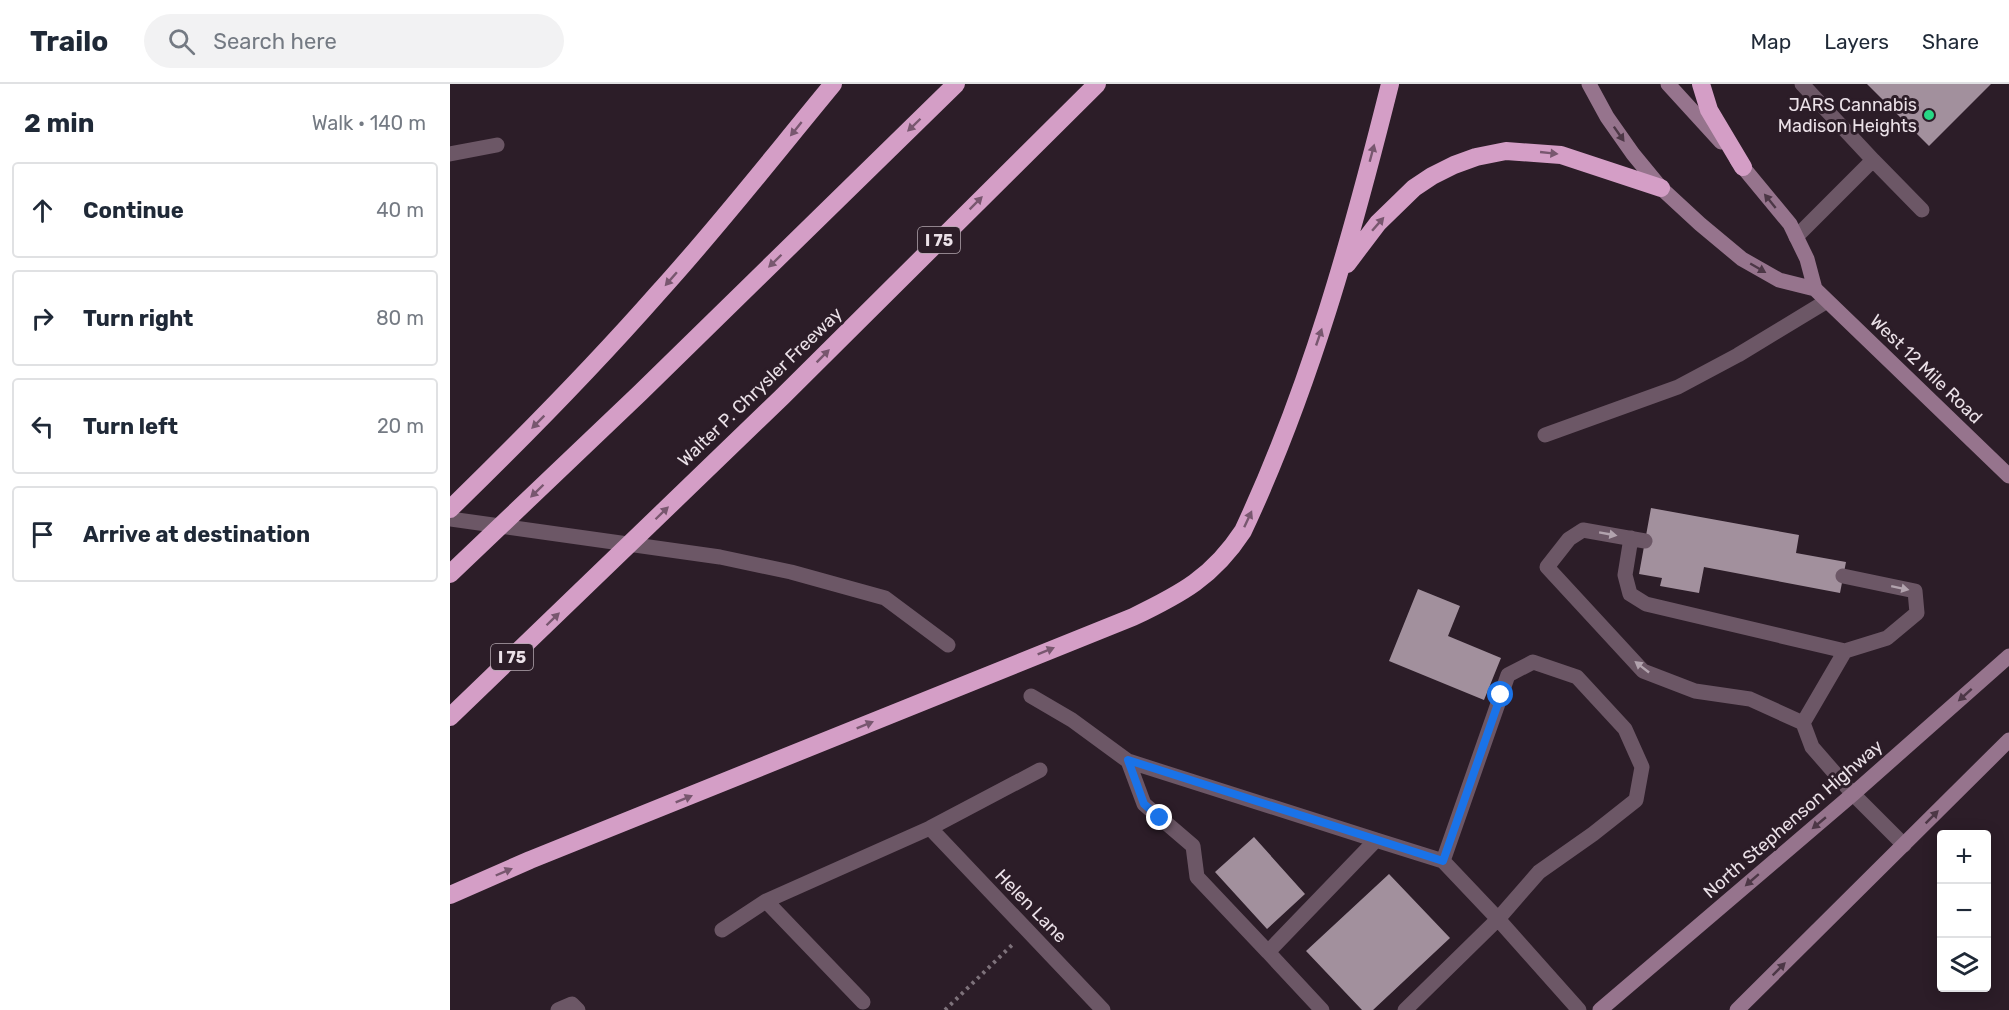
<!DOCTYPE html>
<meta charset="utf-8">
<style>
:root{--surface:#fff;--page:#f2f2f3;--text:#1f2937;--muted:#747a83;--line:#e0e1e3}
body{margin:0;font-family:Rubik,sans-serif;background:var(--page);color:var(--text)}
.controls{position:absolute;right:18px;bottom:18px;display:grid;overflow:hidden;border-radius:6px;box-shadow:0 3px 15px #0003}
.controls button{width:54px;height:54px;display:grid;place-items:center;padding:0;border:0;border-bottom:2px solid var(--line);background:var(--surface);color:var(--text);font:30px sans-serif}
.stop{position:absolute;width:18px;height:18px;margin:-14px;border:4px solid #1a73e8;border-radius:50%;background:#fff}
.stop.end{background:#1a73e8;border-color:#fff;box-shadow:0 2px 6px #0008}
.list{margin:0;padding:0;list-style:none}
h2{display:flex;justify-content:space-between;align-items:center;height:78px;margin:0;padding:0 24px;font-size:26px}
h2 small{font-size:20px;font-weight:400;color:var(--muted)}
.list li{display:grid;grid-template-columns:39px 1fr auto;gap:18px;align-items:center;box-sizing:border-box;height:96px;margin:0 12px 12px;padding:0 12px;border:2px solid var(--line);border-radius:6px}
.list b{display:block;font-size:22px;white-space:nowrap}
.list em{font-size:20px;font-style:normal;color:var(--muted)}
.icon{flex:none;width:33px;height:33px;fill:none;stroke:currentColor;stroke-width:2;stroke-linecap:round;stroke-linejoin:round}
.map{position:relative;flex:none;width:1559px;height:926px;overflow:hidden}
header{display:flex;align-items:center;gap:36px;box-sizing:border-box;height:84px;padding:0 30px;background:var(--surface);border-bottom:2px solid var(--line)}
header strong{font-size:28px}
nav{display:flex;gap:33px;margin-inline-start:auto;font-size:21px}
.search{width:420px;height:54px;background:var(--page);display:flex;align-items:center;gap:15px;box-sizing:border-box;padding:0 21px;border-radius:33px;color:var(--muted);font-size:22px}
main{display:flex}
aside{flex:1;background:var(--surface)}
.map>svg:first-child{display:block}
.building{fill:#a2909d}
.lines{fill:none;stroke-linecap:round;stroke-linejoin:round}
.path{stroke:#7e727b;stroke-width:4;stroke-dasharray:3 4.5;stroke-linecap:butt}
.lane{stroke:#6c5766;stroke-width:15}
.secondary{stroke:#96748d;stroke-width:15}
.highway{stroke:#d49ec6;stroke-width:18}
.oneway{fill:#78576f}
.oneway2{fill:#4c3746}
.oneway3{fill:#b2a3ae}
.route{stroke:#1a73e8;stroke-width:8}
.poi-dot{fill:#27d885;stroke:#2c1d28;stroke-width:2}
.labels{text-anchor:middle;dominant-baseline:central;stroke-width:6;stroke-linejoin:round;paint-order:stroke}
.shield{fill:#2c1d28;stroke:#b2a6ae;stroke-width:1.5}
.shield-label{font-size:16px;font-weight:bold;fill:#ebe1e8}
.poi-label{font-size:18px;fill:#ebe1e8;stroke:#2c1d28;text-anchor:end}
.street-label{font-size:18px;fill:#ebe1e8;stroke:#2c1d28}
</style>
<header>
<strong>Trailo</strong>
<div class="search"><svg class="icon" aria-label="search" viewBox="0 0 24 24"><circle cx="10" cy="10" r="6"/><path d="M15 15l6 6"/></svg>Search here</div>
<nav><a>Map</a><a>Layers</a><a>Share</a></nav>
</header>
<main>
<aside>
<h2>2 min<small>Walk · 140 m</small></h2>
<ul class="list">
<li><svg class="icon" aria-label="ahead" viewBox="0 0 24 24"><path d="M12 20V5M6 11l6-6 6 6"/></svg><div><b>Continue</b></div><em>40 m</em></li>
<li><svg class="icon" aria-label="right" viewBox="0 0 24 24"><path d="M7 20v-9h11M14 6l5 5-5 5"/></svg><div><b>Turn right</b></div><em>80 m</em></li>
<li><svg class="icon" aria-label="left" viewBox="0 0 24 24"><path d="M17 20v-9H6M10 6l-5 5 5 5"/></svg><div><b>Turn left</b></div><em>20 m</em></li>
<li><svg class="icon" aria-label="arrive" viewBox="0 0 24 24"><path d="M6 21V4h12l-3 4 3 4H6"/></svg><div><b>Arrive at destination</b></div></li>
</ul>
</aside>
<div class="map">
<svg width="1559" height="926" viewBox="0 0 1559 926">
<rect width="100%" height="100%" fill="#2c1d28"/>
<path class="building" d="M1417 0H1541L1479 62Z
M1201 424 1349 451 1346 469 1396 478 1390 509 1254 483 1249 509 1210 502 1212 494 1189 490Z
M968 505 1010 522 998 552 1051 574 1034 616 939 577Z
M804 753 855 810 817 845 765 788Z
M939 790 1000 854 923 926H912L856 867Z"/>
<g class="lines">
<path class="path" d="M495 926 562 861"/>
<path class="lane" d="M1352 0 1423 76
M0 70 47 61
M1346 153 1423 76 1472 126
M1095 351 1228 303 1288 271 1377 217
M0 435 270 473 341 488 435 514 498 561
M1181 454 1175 491 1180 510 1196 520 1395 567 1437 554 1467 529 1465 507 1393 492
M1195 457 1133 446 1119 455 1097 483 1193 587 1245 607 1300 615 1353 639 1362 663 1403 710 1454 761
M581 612 622 636 678 677 694 720 743 762 747 793 818 868 926 756 993 777 1048 835 1129 926
M1353 639 1395 567
M678 677 926 756
M480 744 653 926
M316 817 413 918
M272 846 316 817 480 744 590 686
M818 868 872 926
M108 926 122 920 128 926
M955 926 1048 835 1089 788 1143 750 1186 716 1192 683 1175 645 1127 593 1083 578 1058 591 993 777"/>
<path class="secondary" d="M1139 0 1157 33 1183 70 1211 104 1250 140 1292 175 1329 196 1365 205
M1218 0 1271 58
M1287 76 1340 140 1357 175 1365 205 1559 392
M1150 926 1403 710 1559 572
M1287 926 1559 656"/>
<path class="highway" d="M1251 0 1259 26 1293 83
M897 180 928 139 964 104 982 92 1004 81 1026 73 1056 67 1111 71 1211 104
M0 425C72 355 142 284 208 209 269 142 325 70 383 0
M0 490 190 309 506 0
M0 633 332 313 647 0
M0 811 80 776 683 533C731 510 763 493 793 447 860 304 902 152 940 0"/>
</g>
<defs><path id="oneway-solid" d="M-6-.8H1V-3.2L6.5 0L1 3.2V.8H-6Z" transform="scale(1.5)"/></defs>
<g class="oneway">
<use href="#oneway-solid" transform="translate(464 41) rotate(136)"/>
<use href="#oneway-solid" transform="translate(346 45) rotate(129)"/>
<use href="#oneway-solid" transform="translate(922 69) rotate(-75)"/>
<use href="#oneway-solid" transform="translate(1099 69) rotate(6)"/>
<use href="#oneway-solid" transform="translate(526 119) rotate(-45)"/>
<use href="#oneway-solid" transform="translate(928 140) rotate(-49)"/>
<use href="#oneway-solid" transform="translate(325 177) rotate(136)"/>
<use href="#oneway-solid" transform="translate(221 195) rotate(131)"/>
<use href="#oneway-solid" transform="translate(869 253) rotate(-71)"/>
<use href="#oneway-solid" transform="translate(373 272) rotate(-45)"/>
<use href="#oneway-solid" transform="translate(88 338) rotate(135)"/>
<use href="#oneway-solid" transform="translate(87 407) rotate(136)"/>
<use href="#oneway-solid" transform="translate(212 429) rotate(-44)"/>
<use href="#oneway-solid" transform="translate(798 435) rotate(-65)"/>
<use href="#oneway-solid" transform="translate(103 535) rotate(-44)"/>
<use href="#oneway-solid" transform="translate(596 567) rotate(-22)"/>
<use href="#oneway-solid" transform="translate(415 641) rotate(-22)"/>
<use href="#oneway-solid" transform="translate(234 715) rotate(-22)"/>
<use href="#oneway-solid" transform="translate(54 788) rotate(-23)"/>
</g>
<g class="oneway2">
<use href="#oneway-solid" transform="translate(1169 50) rotate(55)"/>
<use href="#oneway-solid" transform="translate(1320 117) rotate(-129)"/>
<use href="#oneway-solid" transform="translate(1308 184) rotate(30)"/>
<use href="#oneway-solid" transform="translate(1515 611) rotate(138)"/>
<use href="#oneway-solid" transform="translate(1482 733) rotate(-45)"/>
<use href="#oneway-solid" transform="translate(1369 739) rotate(140)"/>
<use href="#oneway-solid" transform="translate(1302 796) rotate(139)"/>
<use href="#oneway-solid" transform="translate(1329 885) rotate(-45)"/>
</g>
<g class="oneway3">
<use href="#oneway-solid" transform="translate(1158 450) rotate(10)"/>
<use href="#oneway-solid" transform="translate(1450 504) rotate(12)"/>
<use href="#oneway-solid" transform="translate(1192 583) rotate(-142)"/>
</g>
<g class="lines">
<path class="route" d="M710 734 694 720 678 676 993 777 1051 611"/>
</g>
<circle class="poi-dot" cx="1479" cy="31" r="6"/>
<g class="labels">
<g class="shield">
<rect x="468" y="143" width="42" height="26" rx="4.5"/>
<rect x="41" y="560" width="42" height="26" rx="4.5"/>
</g>
<g class="shield-label">
<text x="489" y="156">I 75</text>
<text x="62" y="573">I 75</text>
</g>
<g class="poi-label">
<text x="1467" y="21">JARS Cannabis<tspan x="1467" dy="21">Madison Heights</tspan></text>
</g>
<g class="street-label">
<text transform="translate(1476 285) rotate(44)">West 12 Mile Road</text>
<text transform="translate(310 303) rotate(-44)">Walter P. Chrysler Freeway</text>
<text transform="translate(1343 735) rotate(-41)">North Stephenson Highway</text>
<text transform="translate(581 822) rotate(46)">Helen Lane</text>
</g>
</g>
</svg>
<div class="controls">
<button>+</button>
<button>−</button>
<button><svg class="icon" aria-label="layers" viewBox="0 0 24 24"><path d="M12 4l9 5-9 5-9-5zM3 14l9 5 9-5"/></svg></button>
</div>
<div class="stop" style="left:1051px;top:611px"></div>
<div class="stop end" style="left:710px;top:734px"></div>
</div>
</main>
